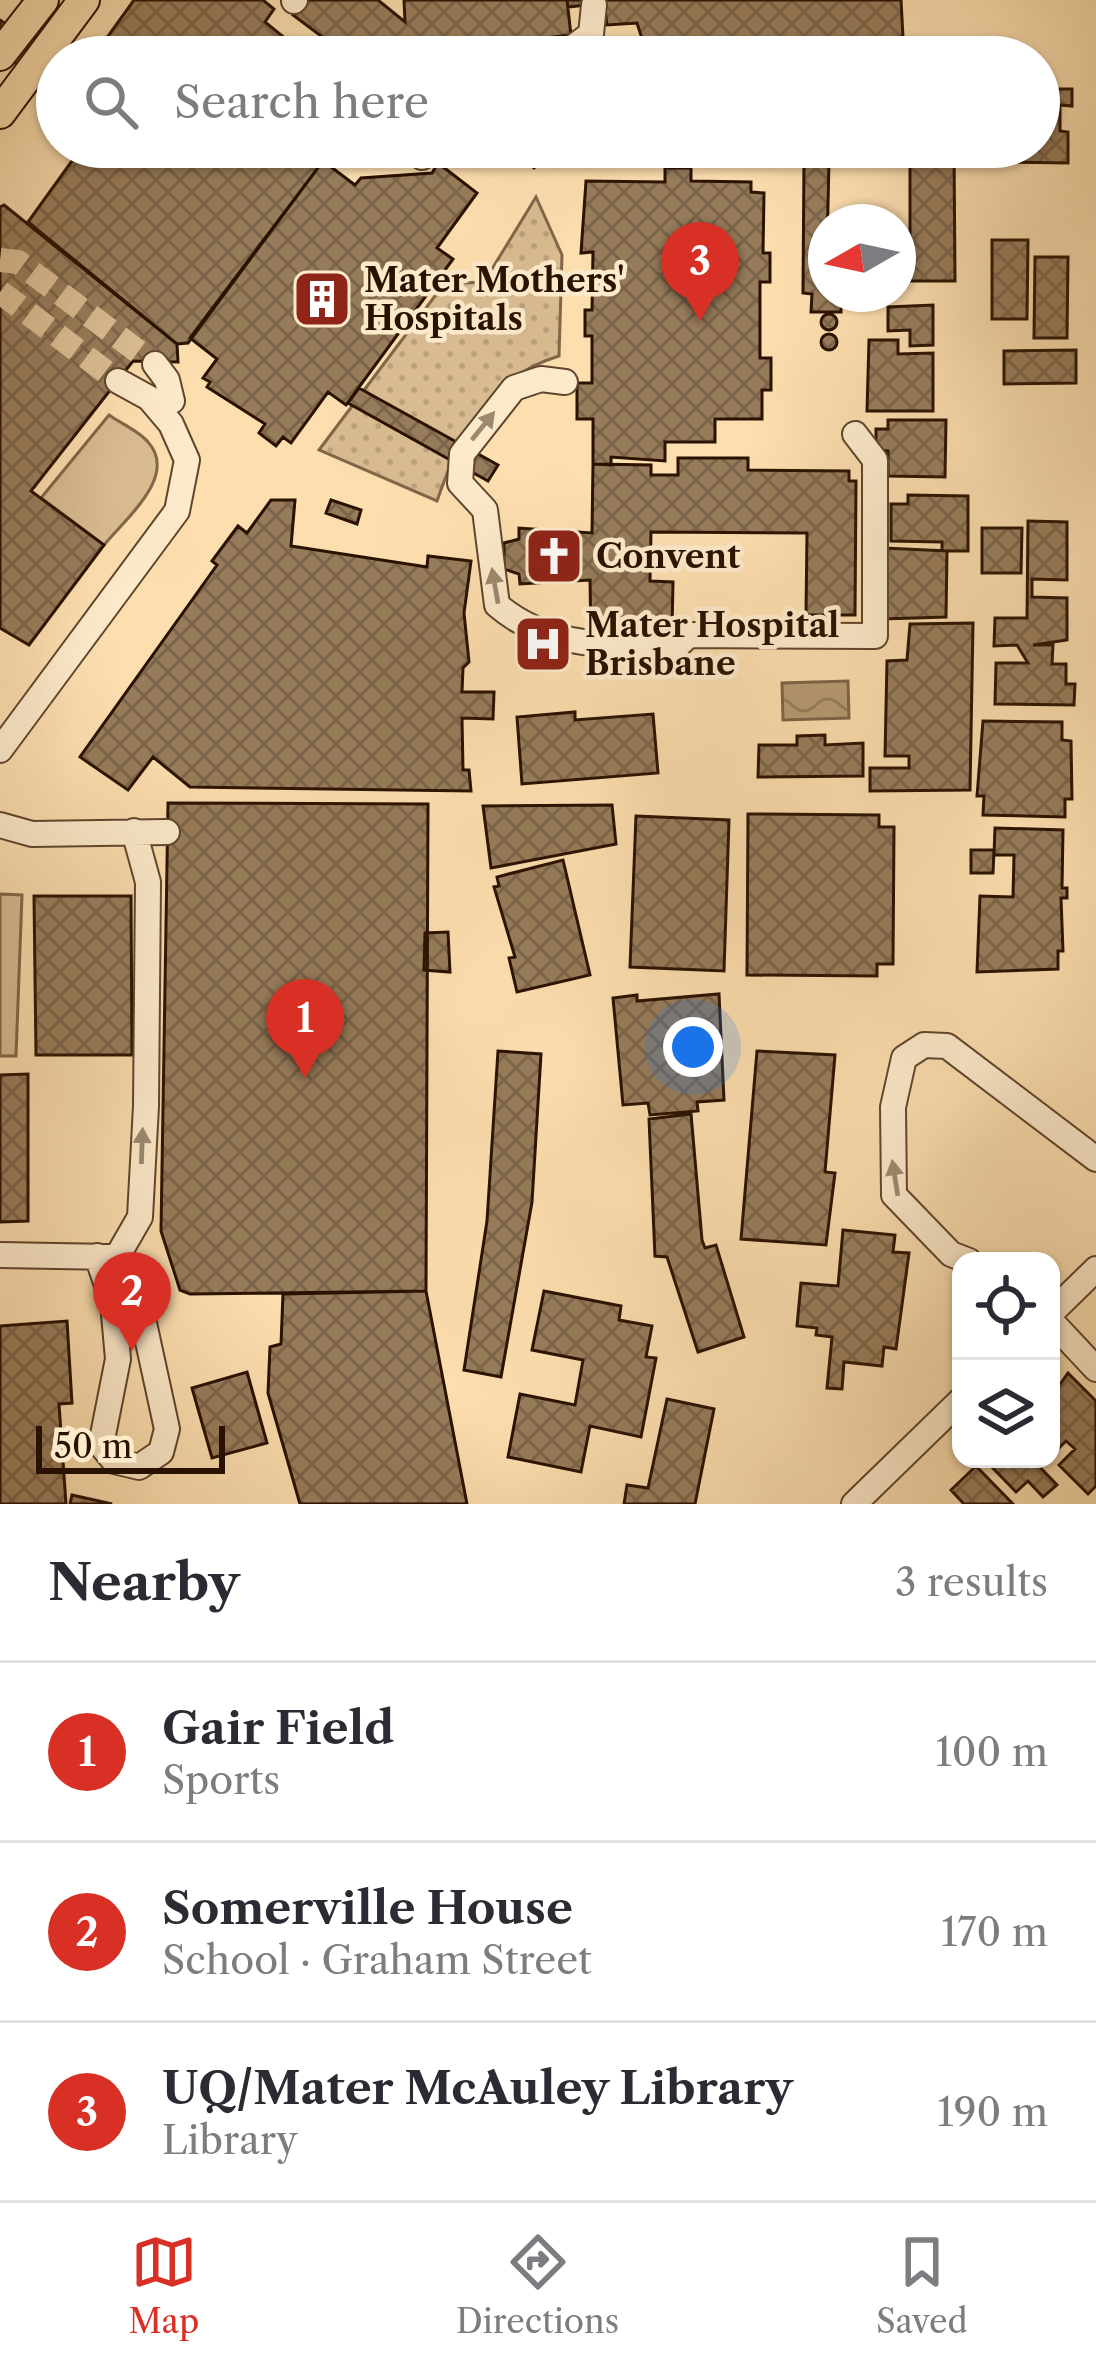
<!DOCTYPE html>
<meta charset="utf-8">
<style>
:root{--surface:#fff;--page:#f7f7f7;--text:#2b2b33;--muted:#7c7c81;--line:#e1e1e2;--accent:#d93025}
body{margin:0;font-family:"Libre Caslon Text",serif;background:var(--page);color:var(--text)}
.controls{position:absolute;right:36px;bottom:36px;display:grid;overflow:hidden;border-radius:24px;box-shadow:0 3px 9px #0004}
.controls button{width:108px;height:108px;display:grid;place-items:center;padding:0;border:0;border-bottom:3px solid var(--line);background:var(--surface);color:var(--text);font:60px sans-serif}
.compass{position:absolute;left:808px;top:204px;width:108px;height:108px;border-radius:50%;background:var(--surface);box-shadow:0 3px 9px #0004;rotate:261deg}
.scale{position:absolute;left:36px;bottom:30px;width:189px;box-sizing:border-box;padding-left:12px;border:6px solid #2a1200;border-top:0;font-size:33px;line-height:42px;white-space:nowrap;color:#2a1200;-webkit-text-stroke:9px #fdeacb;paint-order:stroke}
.you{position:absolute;left:693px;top:1047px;width:42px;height:42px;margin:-30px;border:9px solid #fff;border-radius:50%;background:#1a73e8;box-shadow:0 0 0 18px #1a73e833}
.badge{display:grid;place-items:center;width:78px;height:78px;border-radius:50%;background:var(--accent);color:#fff;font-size:39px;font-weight:700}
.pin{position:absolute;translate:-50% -99px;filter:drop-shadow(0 3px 6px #0008)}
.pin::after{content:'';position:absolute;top:63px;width:42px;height:36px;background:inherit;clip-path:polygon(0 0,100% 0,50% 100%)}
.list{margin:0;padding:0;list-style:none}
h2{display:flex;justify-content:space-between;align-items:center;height:156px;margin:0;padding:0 48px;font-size:51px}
h2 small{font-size:39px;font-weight:400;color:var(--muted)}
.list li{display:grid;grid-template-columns:78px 1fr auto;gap:36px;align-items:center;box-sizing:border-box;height:180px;padding:0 48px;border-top:3px solid var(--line)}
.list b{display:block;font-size:45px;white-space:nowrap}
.list p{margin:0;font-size:39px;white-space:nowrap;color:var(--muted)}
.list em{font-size:39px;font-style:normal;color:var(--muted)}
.icon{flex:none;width:66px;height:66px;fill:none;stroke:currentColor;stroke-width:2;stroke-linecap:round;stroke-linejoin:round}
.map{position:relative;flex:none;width:1096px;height:1504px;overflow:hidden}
.search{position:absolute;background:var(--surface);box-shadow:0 3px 9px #0004;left:36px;right:36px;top:36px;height:132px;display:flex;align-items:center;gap:30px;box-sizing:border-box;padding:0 42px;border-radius:66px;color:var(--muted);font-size:45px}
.sheet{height:696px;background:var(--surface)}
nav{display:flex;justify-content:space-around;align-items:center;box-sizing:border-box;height:168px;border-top:3px solid var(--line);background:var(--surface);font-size:33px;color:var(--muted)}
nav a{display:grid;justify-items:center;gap:6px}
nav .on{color:var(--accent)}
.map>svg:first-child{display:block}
.green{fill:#d8bb91;stroke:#816648;stroke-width:3}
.park{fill:url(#park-dots);stroke:#816648;stroke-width:3}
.water{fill:url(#water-waves);stroke:#7d6346;stroke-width:3}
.building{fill:url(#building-cross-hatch);stroke:#2a1200;stroke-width:3}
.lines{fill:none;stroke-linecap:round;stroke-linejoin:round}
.minor-tunnel{stroke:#dcbf95;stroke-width:24;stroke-dasharray:24 12;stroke-linecap:butt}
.minor-casing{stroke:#5e452c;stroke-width:28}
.major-casing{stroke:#2a1200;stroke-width:34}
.minor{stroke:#fdeacb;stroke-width:24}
.major{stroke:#fcdeaf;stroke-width:30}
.oneway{fill:#9e8970}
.labels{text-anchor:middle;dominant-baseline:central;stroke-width:9;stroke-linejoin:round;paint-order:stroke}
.poi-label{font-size:33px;font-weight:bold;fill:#2a1200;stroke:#fdeacb;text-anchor:start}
</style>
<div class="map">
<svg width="1096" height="1504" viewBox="0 0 1096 1504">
<defs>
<pattern id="park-dots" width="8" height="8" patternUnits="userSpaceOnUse" patternTransform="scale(3)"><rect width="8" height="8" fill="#d8bb91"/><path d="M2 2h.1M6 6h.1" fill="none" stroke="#baa07b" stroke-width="1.8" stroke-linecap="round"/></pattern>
<pattern id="water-waves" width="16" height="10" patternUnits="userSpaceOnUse" patternTransform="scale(3)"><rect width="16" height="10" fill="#b59974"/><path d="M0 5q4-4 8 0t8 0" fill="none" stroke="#937b5d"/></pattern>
<pattern id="building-cross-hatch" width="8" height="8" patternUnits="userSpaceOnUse" patternTransform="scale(3)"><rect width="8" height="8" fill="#977c5b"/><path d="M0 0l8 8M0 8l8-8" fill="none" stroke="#7b6449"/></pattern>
</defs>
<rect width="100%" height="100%" fill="#fcdeaf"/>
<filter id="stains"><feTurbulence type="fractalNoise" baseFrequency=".00167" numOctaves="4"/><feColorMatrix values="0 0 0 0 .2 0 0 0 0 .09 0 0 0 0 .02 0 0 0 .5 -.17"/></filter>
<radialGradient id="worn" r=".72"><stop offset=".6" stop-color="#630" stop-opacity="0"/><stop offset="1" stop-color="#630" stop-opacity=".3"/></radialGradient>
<path class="green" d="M109 415C120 423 139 431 148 442 179 476 124 520 104 545L41 498Z
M0 894 22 895 16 1056H0Z"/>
<path class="park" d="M536 197 562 255 559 356C488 377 459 436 437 501L319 450 444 284 484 282Z"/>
<path class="water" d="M848 681 849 718 783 720 782 683Z"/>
<path class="building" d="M134 0H263L274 9 265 22 297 48 291 57H93Z
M306 0H378L405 22 404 0H567L571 35 516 41 517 52 495 57H349L293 15Z
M567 0H901L903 37 711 57H648L637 23 607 25 604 3 568 7Z
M0 20 57 58V85L0 55Z
M605 38 619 57H580Z
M1039 80H1045V89H1072V106L1060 105V131L1068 132V163L1008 162V147H1039Z
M82 147H304L323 161 188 343 177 344 28 222Z
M518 147H561L534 168Z
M954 147 955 281H910V148Z
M804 160H829L826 294H841V312H811L812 294 803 293Z
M323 161 355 185 361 178 432 173 438 163 477 193 437 248 453 259 346 405 328 392 291 443 283 437 276 446 259 433 265 424 207 387 210 382 203 378 217 359 190 338Z
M665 168H691V181L751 182V192L764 193 763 253H770V282H760V358H771V390H762V419H715V442H665V461L611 457V465L593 464V419H577V383H592V336H585V310H592L593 252 581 253 586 181 665 182Z
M4 205 177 344 178 362 133 361 31 491 104 545 29 645 0 628V207Z
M992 240H1028L1027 319H992Z
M1035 257H1068L1067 338H1034Z
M933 305V345L910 346V330L888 331V307Z
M821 322a8 8 0 1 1 16 0a8 8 0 1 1-16 0Z
M821 342a8 8 0 1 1 16 0a8 8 0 1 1-16 0Z
M869 340H898V354L933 353V411H867Z
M1076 350V383L1004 384V351Z
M359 388 498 465 488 481 348 403Z
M888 420H946L945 477 888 476V451L876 450V429H888Z
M678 458H748V470L849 471V481H856L855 615H806L807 533 651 532 650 581 673 582 672 631H651L650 639 591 638 590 580 520 584 519 574 504 569V543L519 539V528L592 533 593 464 651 465V475H678Z
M908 495 968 496V551H942V542L891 541V504H908Z
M271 500H295L291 546 427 567 428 556 471 561 464 613 469 662 463 668 462 692H494L493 719 462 718 463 770H469L471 791 190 787 153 757 128 790 80 757 217 565 212 561 238 526 247 533Z
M331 500 361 510 357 524 326 513Z
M1028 521 1067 522V580L1032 579V597L1067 598V640L1033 645H1053L1052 664H1066V684H1075L1074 705 995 704 996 663H1028L1017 645 994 646 995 618H1027Z
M982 528H1022L1021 573H982Z
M884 548 947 551 946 617 883 619Z
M973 623 970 790 870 791V768H909V756H885L887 661 907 660 910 624Z
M575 712V720L653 714 658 773 522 784 517 717Z
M983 721 1062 722V740L1071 741 1072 799H1065V817L983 815 984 796H977Z
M825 735V745L863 743V776L758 777 759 745H797V736Z
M168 803 428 804 426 1291 190 1294 180 1290 161 1231Z
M612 805 616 844 491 868 483 806Z
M748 814 879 815V827H894L893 964H877V976L747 975Z
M636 816 729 820 724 971 630 967Z
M995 828 1063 830 1062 888H1067V898H1061L1063 951H1058V969L977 972 980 896 1013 897 1014 855H994Z
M971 850H994L993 873H971Z
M563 860 590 975 517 992 509 958 515 957 494 887 499 886 497 877Z
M34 896H131L132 1055H36Z
M448 932 450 972 424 970 425 933Z
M719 994 724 1100 697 1102 698 1111 650 1115 648 1103 623 1105 613 998 637 995V1001Z
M498 1051 541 1054 532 1202 501 1377 464 1370 487 1221Z
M757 1051 835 1055 825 1172 835 1173 826 1245 741 1239Z
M28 1074V1221L0 1222V1075Z
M691 1114 702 1240 705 1248 716 1245 744 1337 698 1352 667 1257 655 1256 649 1119Z
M843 1230 895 1235 893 1252 909 1253 896 1349 884 1347 882 1366 844 1362 842 1389 827 1388 832 1337 816 1335 817 1328 797 1326 801 1283 838 1286Z
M426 1291 467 1504H300L268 1393 270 1347 281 1344 283 1294Z
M544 1291 621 1306 619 1320 652 1326 646 1357 656 1358 641 1437 590 1426 581 1472 508 1457 520 1394 575 1405 583 1360 532 1350Z
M67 1321 72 1403 59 1404 66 1504H0V1326Z
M247 1372 267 1443 212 1458 192 1388Z
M1068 1373 1096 1401V1486L1088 1494 1059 1465 1075 1449 1066 1441 1051 1456V1397Z
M667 1399 714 1409 695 1504H624L627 1485 648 1488Z
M984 1459H1032L1057 1485 1043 1497 1028 1481 1016 1492Z
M976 1466 1013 1504H964L951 1490Z
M72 1495 112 1504H70Z"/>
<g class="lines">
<path class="minor-tunnel" d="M0 260 18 262 155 364
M0 292 118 381"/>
<defs>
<path id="minor" d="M294 1 295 0
M560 57 591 34 594 5
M422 157 437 147
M155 364 167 380 172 401
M565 382 541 379 514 388 462 454 460 483 485 510 497 605C548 649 612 645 676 647L689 635 875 636V460L855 434
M0 750 177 511 187 460 171 424 149 398 118 381
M0 825 32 834 167 832
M0 1255 112 1257
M97 1256 113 1303 118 1359 101 1445 114 1461 139 1467 161 1452 167 1429 137 1291 117 1257
M117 1257 140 1217 146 1106 148 882 134 831
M969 1261 951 1254 894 1195 893 1107 904 1058 924 1045 947 1046 1096 1159
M1051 1313 1096 1269
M1051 1321 1096 1369
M854 1504 961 1400"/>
<path id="major" d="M0 55 43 0
M0 113 84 0"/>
</defs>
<use href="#minor" class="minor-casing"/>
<use href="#major" class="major-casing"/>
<use href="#minor" class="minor"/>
<use href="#major" class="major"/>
</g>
<defs><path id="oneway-solid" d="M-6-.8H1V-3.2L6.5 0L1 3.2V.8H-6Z" transform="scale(3)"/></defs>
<g class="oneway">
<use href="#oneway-solid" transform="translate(483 426) rotate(-51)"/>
<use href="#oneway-solid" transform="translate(495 586) rotate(-100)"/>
<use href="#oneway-solid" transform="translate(142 1146) rotate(-88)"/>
<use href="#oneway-solid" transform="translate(895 1178) rotate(-99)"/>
</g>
<defs>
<symbol id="building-square" viewBox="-11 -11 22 22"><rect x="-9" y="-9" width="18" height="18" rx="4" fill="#8f2418" stroke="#fdeacb"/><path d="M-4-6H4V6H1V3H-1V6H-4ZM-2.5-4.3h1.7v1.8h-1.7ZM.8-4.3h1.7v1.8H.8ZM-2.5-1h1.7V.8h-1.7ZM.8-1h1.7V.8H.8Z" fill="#fff"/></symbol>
<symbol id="church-square" viewBox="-11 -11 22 22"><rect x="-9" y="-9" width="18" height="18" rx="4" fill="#8f2418" stroke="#fdeacb"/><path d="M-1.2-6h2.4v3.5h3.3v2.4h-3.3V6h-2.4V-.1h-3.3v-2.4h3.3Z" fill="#fff"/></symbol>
<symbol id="hospital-square" viewBox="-11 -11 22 22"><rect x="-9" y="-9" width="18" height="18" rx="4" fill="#8f2418" stroke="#fdeacb"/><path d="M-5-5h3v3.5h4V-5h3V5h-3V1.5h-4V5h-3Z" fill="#fff"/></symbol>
</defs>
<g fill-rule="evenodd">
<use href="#building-square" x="289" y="266" width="66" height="66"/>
<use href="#church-square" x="521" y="523" width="66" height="66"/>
<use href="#hospital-square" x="510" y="611" width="66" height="66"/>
</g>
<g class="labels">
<g class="poi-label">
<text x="364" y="280">Mater Mothers'<tspan x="364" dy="38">Hospitals</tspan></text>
<text x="596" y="556">Convent</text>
<text x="585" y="625">Mater Hospital<tspan x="585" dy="38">Brisbane</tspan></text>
</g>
</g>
<rect width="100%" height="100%" filter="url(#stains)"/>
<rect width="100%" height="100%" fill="url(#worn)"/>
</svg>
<div class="controls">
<button><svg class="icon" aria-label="locate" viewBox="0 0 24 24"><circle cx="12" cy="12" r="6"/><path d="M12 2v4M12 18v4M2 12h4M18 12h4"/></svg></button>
<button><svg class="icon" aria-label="layers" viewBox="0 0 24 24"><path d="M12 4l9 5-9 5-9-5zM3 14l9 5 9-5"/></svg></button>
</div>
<svg class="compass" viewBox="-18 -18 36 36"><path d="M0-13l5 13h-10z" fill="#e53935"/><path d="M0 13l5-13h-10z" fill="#7c7c81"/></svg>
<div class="scale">50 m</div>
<div class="you"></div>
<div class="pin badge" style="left:305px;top:1078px">1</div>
<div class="pin badge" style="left:132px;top:1351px">2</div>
<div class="pin badge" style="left:700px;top:321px">3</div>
<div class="search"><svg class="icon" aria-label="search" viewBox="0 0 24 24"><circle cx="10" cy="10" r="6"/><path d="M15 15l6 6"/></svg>Search here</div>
</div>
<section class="sheet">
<h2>Nearby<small>3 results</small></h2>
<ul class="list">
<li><span class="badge">1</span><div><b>Gair Field</b><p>Sports</p></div><em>100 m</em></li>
<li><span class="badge">2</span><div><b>Somerville House</b><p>School · Graham Street</p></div><em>170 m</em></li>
<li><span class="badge">3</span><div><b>UQ/Mater McAuley Library</b><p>Library</p></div><em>190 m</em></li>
</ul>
</section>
<nav>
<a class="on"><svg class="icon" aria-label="map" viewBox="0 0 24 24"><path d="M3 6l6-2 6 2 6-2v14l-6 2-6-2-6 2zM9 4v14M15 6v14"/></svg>Map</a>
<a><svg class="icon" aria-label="directions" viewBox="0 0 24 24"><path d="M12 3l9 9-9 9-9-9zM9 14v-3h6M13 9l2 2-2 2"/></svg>Directions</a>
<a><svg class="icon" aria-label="saved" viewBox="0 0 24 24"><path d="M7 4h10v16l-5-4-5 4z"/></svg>Saved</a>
</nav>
